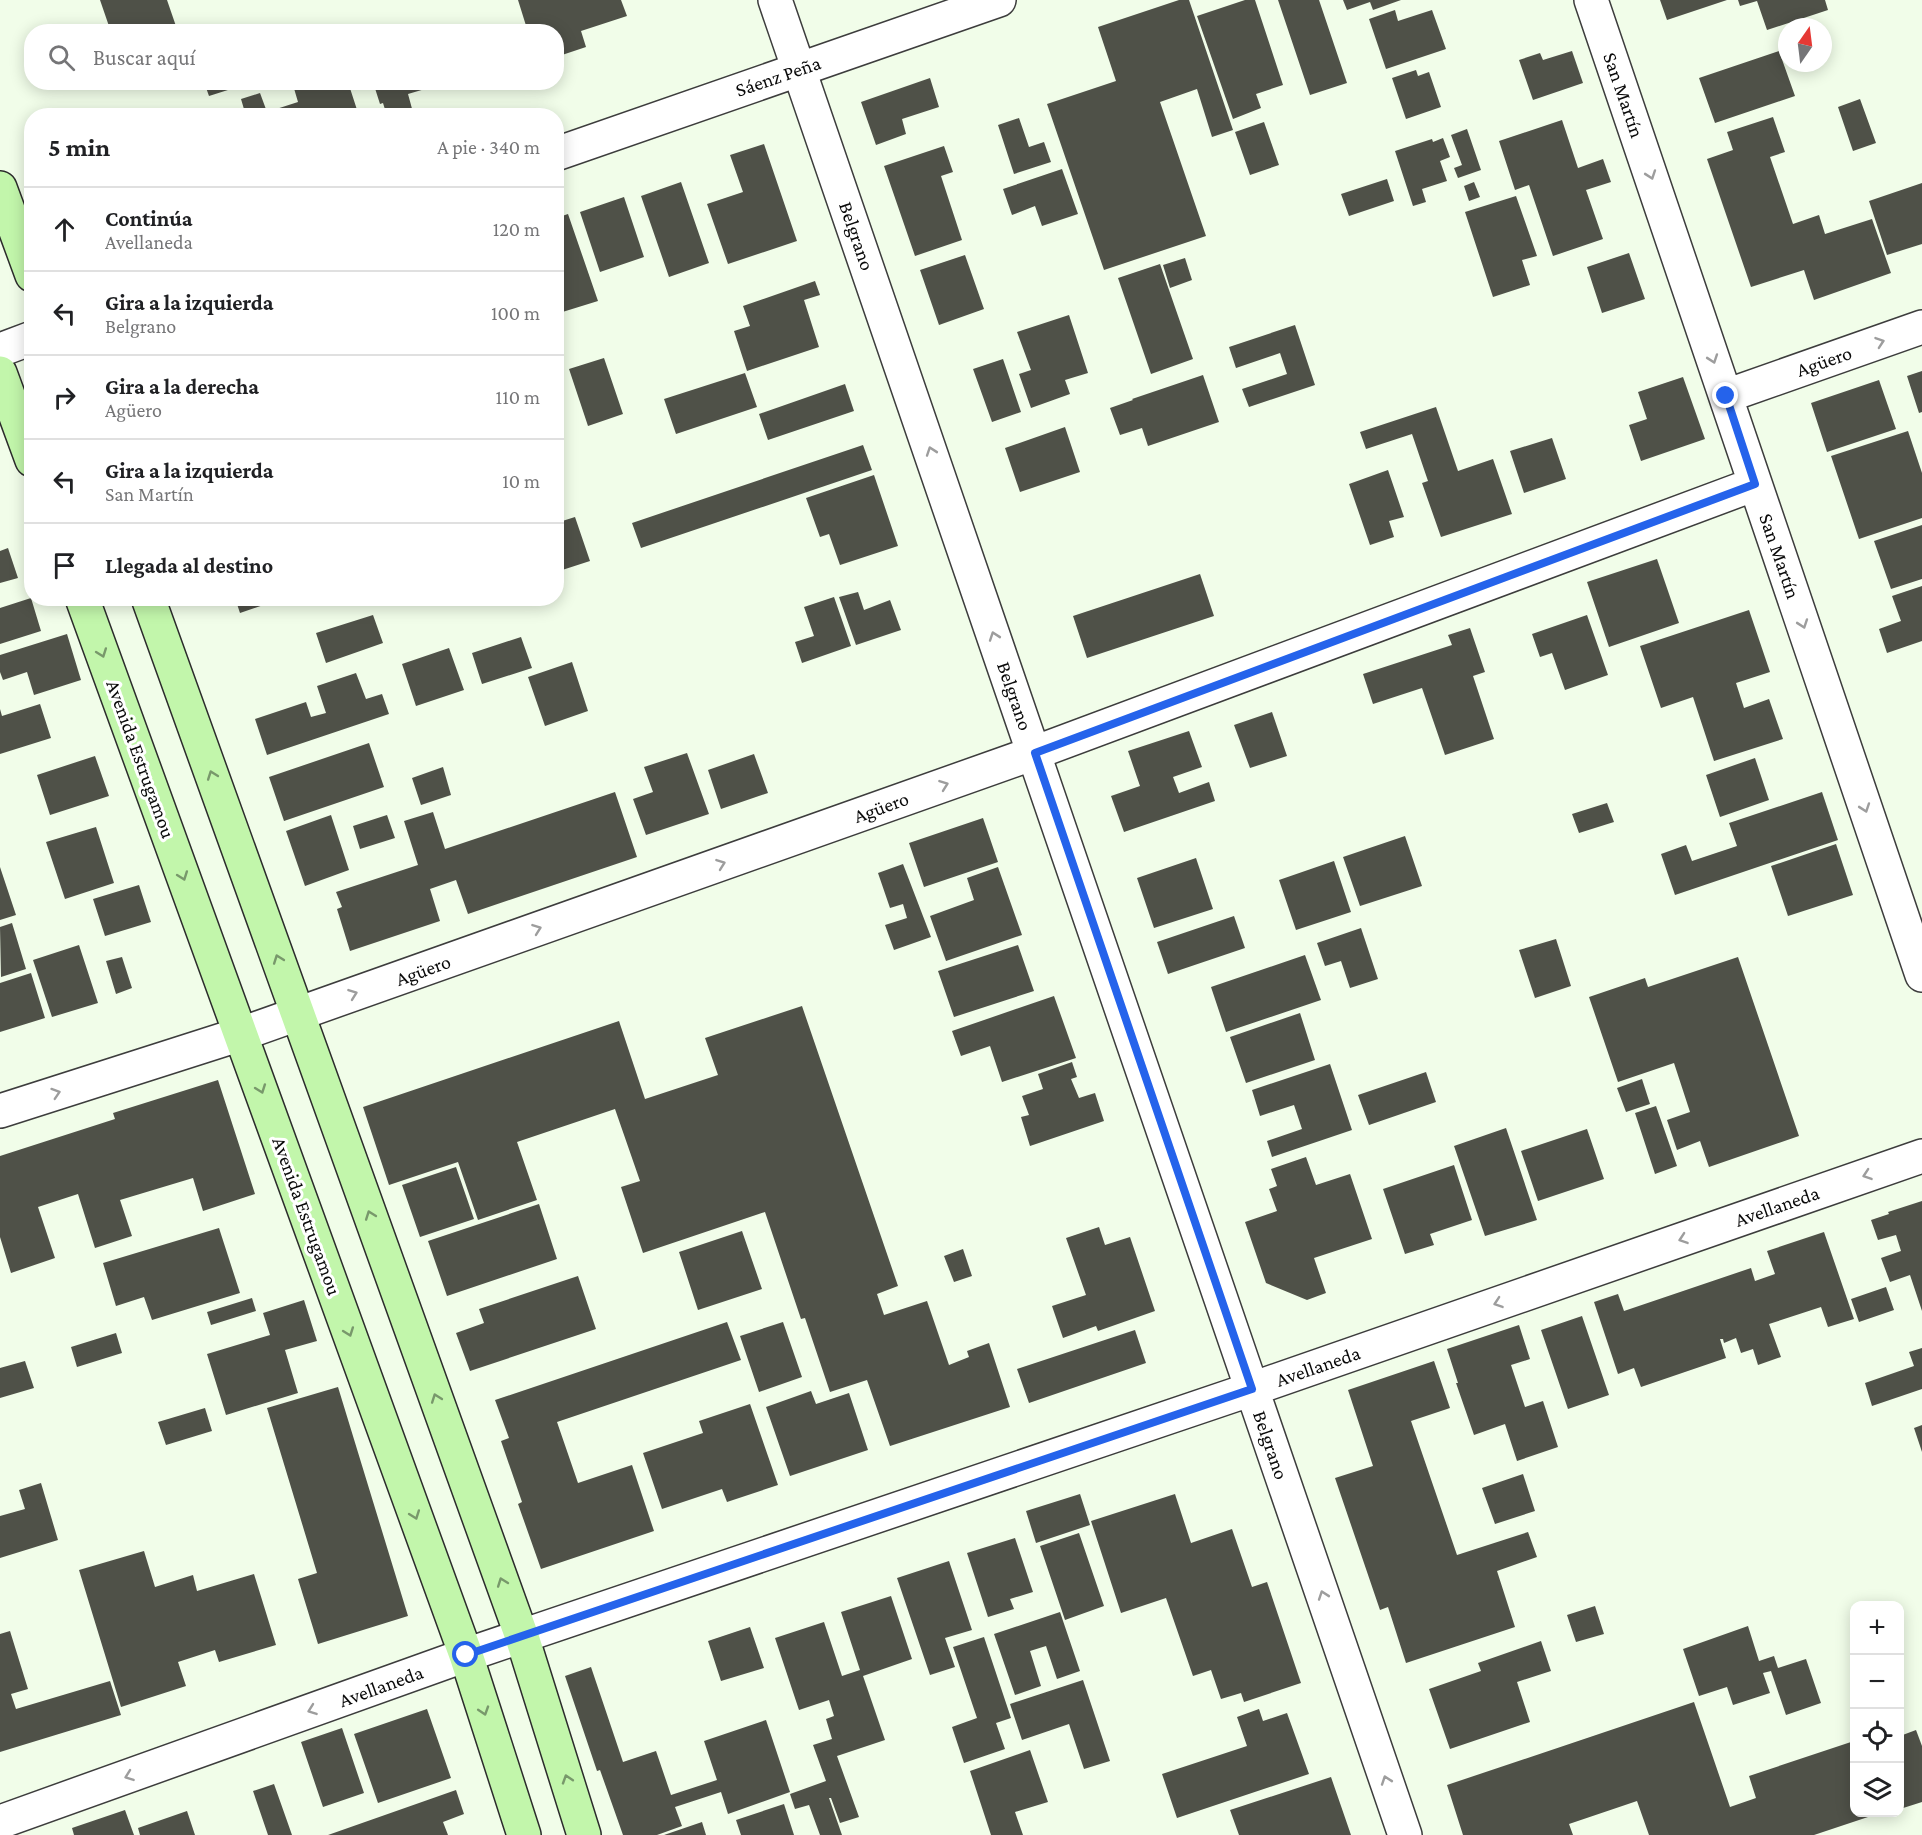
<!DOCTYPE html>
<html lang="es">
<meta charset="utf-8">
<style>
:root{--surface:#fff;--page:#f2f2f2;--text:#202124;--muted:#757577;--line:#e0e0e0}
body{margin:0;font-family:"Crimson Pro",serif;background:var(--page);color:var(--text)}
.controls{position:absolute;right:18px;bottom:18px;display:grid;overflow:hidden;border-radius:12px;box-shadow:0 3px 15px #0003}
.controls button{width:54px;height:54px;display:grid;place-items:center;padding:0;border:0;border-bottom:2px solid var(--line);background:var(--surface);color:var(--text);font:30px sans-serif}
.compass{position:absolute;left:1778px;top:18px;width:54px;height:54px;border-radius:50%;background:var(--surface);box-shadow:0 3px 15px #0003;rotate:14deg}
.stop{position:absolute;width:18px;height:18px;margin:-14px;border:4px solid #2563eb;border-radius:50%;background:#fff}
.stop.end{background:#2563eb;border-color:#fff;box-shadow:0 2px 6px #0008}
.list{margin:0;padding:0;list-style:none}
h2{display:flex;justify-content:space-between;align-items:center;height:78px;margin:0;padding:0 24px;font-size:26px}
h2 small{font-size:20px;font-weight:400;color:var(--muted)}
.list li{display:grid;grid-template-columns:39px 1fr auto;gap:18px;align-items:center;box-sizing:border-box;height:84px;padding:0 24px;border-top:2px solid var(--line)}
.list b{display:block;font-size:22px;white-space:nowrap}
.list p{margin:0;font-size:20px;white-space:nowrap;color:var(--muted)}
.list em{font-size:20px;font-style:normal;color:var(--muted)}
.icon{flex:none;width:33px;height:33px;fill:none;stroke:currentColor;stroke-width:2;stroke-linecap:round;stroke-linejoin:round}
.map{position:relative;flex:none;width:1922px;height:1835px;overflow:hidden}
.search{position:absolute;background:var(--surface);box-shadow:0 3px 15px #0003;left:24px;top:24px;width:540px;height:66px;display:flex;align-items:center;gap:15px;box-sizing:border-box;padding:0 21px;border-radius:24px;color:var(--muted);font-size:22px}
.panel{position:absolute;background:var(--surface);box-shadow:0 3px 15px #0003;left:24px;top:108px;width:540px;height:498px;border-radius:24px}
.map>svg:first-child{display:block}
.building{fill:#4f5148}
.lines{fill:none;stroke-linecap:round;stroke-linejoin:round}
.minor-casing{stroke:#3d3d3d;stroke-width:36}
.secondary-casing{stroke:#2c2c2c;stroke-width:36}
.minor{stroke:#fff;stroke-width:33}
.secondary{stroke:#c2f6ab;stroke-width:33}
.oneway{stroke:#9d9d9d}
.oneway2{stroke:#78986b}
.route{stroke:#2563eb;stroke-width:8}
.labels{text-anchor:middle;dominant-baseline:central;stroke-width:6;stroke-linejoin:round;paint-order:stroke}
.street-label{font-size:20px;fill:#0a0a0a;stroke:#fff}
</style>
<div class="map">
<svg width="1922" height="1835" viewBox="0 0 1922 1835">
<rect width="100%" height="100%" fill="#f1fde9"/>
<path class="building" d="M100 0H167L178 32H111Z
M518 0H621L627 16 581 31 586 47 556 57V32H528Z
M1179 0H1189L1233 130 1212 137 1197 89 1160 102 1206 236 1104 270 1047 104 1116 81 1098 27Z
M1245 0H1255L1283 85 1256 94 1261 108 1233 119 1197 16Z
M1278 0H1319L1347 83 1310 95Z
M1343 0H1401L1373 10 1370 2 1347 10Z
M1660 0H1727L1667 20Z
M1738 0H1825L1828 10 1767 30 1757 1 1740 6Z
M1395 10 1398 21 1432 10 1446 49 1386 69 1369 19Z
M1572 51 1583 83 1533 100 1519 60 1540 53 1543 60Z
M1779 51 1795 96 1715 123 1699 78Z
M1416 70 1418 76 1429 72 1441 107 1406 119 1392 78Z
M930 78 939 107 902 119 906 134 876 145 861 102Z
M204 82H250V83L209 96Z
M302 82H348L359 116H246L241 99 260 93 267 112 298 102 293 85Z
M373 82H423L425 89 408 94 414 116H387L383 103 380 104Z
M1860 99 1876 143 1853 151 1838 107Z
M1773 117 1785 152 1770 157 1793 224 1819 215 1825 234 1872 219 1891 273 1814 300 1804 270 1751 287 1707 159 1733 150 1727 132Z
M1019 118 1029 147 1044 142 1051 162 1014 174 998 125Z
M1562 120 1578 168 1603 159 1611 182 1586 190 1603 239 1553 256 1529 185 1515 190 1499 141Z
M1264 122 1279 165 1250 175 1235 132Z
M1467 129 1481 170 1458 178 1454 168 1462 165 1451 135Z
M1443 138 1450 157 1440 161 1447 181 1422 189 1426 202 1413 206 1395 151 1432 139 1433 142Z
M764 144 797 241 728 264 707 204 743 192 730 155Z
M944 146 953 172 941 176 962 240 915 256 884 166Z
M1062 169 1078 214 1042 226 1035 206 1012 215 1003 189Z
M1387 179 1394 201 1349 216 1341 194Z
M681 182 709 263 669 277 641 196Z
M1474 182 1480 197 1469 201 1464 186Z
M1922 183V244L1887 255 1869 201Z
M1516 196 1537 256 1522 260 1530 285 1493 297 1465 212Z
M624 197 644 257 600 272 580 212Z
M568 214 598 301 556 314V218Z
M1629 253 1645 299 1602 313 1587 267Z
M965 255 984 309 939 325 920 270Z
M1185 258 1192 280 1170 288 1163 265Z
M1160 264 1193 359 1151 374 1118 278Z
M815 281 820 295 804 300 819 347 747 371 734 331 750 326 743 306Z
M1069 315 1088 373 1065 380 1070 394 1031 408 1019 374 1031 370 1017 332Z
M1295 325 1315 385 1249 407 1242 389 1287 374 1280 353 1236 368 1229 347Z
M604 358 623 414 588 426 569 369Z
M1003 359 1021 412 992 422 973 369Z
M1922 371V412L1919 413 1907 376Z
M745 373 757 407 676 434 664 399Z
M1203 375 1219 422 1148 446 1142 428 1120 435 1110 408 1133 400 1132 399Z
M1683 377 1705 439 1641 461 1629 425 1647 419 1638 392Z
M1879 380 1896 429 1827 452 1811 403Z
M845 384 854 411 768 440 759 414Z
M1436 407 1458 471 1493 459 1512 514 1441 537 1422 483 1428 481 1412 434 1366 449 1360 432Z
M1065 427 1080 472 1020 492 1005 448Z
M1908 431 1922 473V518L1859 539 1831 456Z
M1552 438 1566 479 1524 493 1510 451Z
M863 445 872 470 641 548 632 523Z
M1388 470 1404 517 1389 521 1394 537 1370 545 1349 484Z
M874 475 898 546 840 565 829 534 820 537 806 498Z
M575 517 590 561 556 572V523Z
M1922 525V579L1891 589 1874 541Z
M8 548 18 578 0 583V551Z
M1657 559 1679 623 1609 647 1587 582Z
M1200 574 1214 616 1087 658 1073 616Z
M1922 586V641L1887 653 1879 629 1901 621 1892 596Z
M858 592 864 610 890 600 901 630 856 645 839 597Z
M834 597 851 646 802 663 795 642 814 636 804 607Z
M31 598 41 631 0 644V608Z
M235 598H281V599L240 613Z
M308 598H328V599L311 605Z
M1749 610 1770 672 1736 683 1744 708 1769 699 1783 739 1714 761 1693 697 1661 708 1640 646Z
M373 615 383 643 326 663 316 633Z
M1587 615 1608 675 1565 690 1552 653 1540 657 1532 634Z
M1470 628 1485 672 1473 676 1494 739 1445 755 1422 688 1373 704 1363 674 1452 645 1448 635Z
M67 634 81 680 34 695 27 672 3 680 0 672V655Z
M521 637 532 668 482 684 472 653Z
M449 648 464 690 416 706 402 664Z
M572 662 588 711 545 726 528 677Z
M356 673 366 699 382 694 389 714 267 755 255 719 306 702 311 717 326 713 317 686Z
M40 704 51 738 0 754V709L2 716Z
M1272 712 1287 756 1250 768 1234 725Z
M1189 731 1202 767 1173 777 1179 793 1209 782 1215 801 1124 832 1111 796 1140 786 1128 751Z
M369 743 384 787 284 821 269 777Z
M687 753 709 814 646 835 633 799 653 792 644 767Z
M754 754 768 793 721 809 708 770Z
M95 756 109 796 50 815 37 775Z
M1755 758 1769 800 1720 817 1706 775Z
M443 767 451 795 421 805 412 778Z
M615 792 637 857 468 914 456 880 430 889 440 921 350 951 337 909 342 907 336 892 418 865 404 821 433 812 445 849Z
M1822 792 1838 840 1675 895 1661 854 1686 845 1692 861 1737 846 1729 823Z
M1607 803 1614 822 1579 833 1572 814Z
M331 815 349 870 305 886 286 831Z
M387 815 395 838 360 849 353 826Z
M983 818 998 862 924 887 909 843Z
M96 827 114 883 65 899 46 842Z
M1405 836 1422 886 1360 906 1343 857Z
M1836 844 1853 895 1788 916 1771 866Z
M1196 858 1213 909 1154 928 1137 878Z
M1334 861 1351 912 1296 930 1279 880Z
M903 864 931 937 894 950 885 925 907 918 903 904 890 908 878 873Z
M0 867 16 915 0 920Z
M998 867 1022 935 946 961 930 916 974 900 967 878Z
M139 885 151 922 105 936 93 899Z
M1234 916 1245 948 1168 974 1157 942Z
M12 923 26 969 1 977 0 927Z
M1361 928 1378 979 1350 988 1341 961 1325 966 1317 943Z
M1556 939 1571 986 1535 998 1519 950Z
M79 945 98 1003 52 1017 33 960Z
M1018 945 1034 991 954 1017 938 971Z
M1305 955 1321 1000 1226 1032 1211 987Z
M122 957 132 988 116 994 106 961Z
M1738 957 1799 1136 1709 1167 1700 1141 1677 1150 1667 1120 1690 1112 1674 1063 1618 1082 1589 997 1645 978 1648 987Z
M31 973 45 1018 0 1032V983Z
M1054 996 1076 1058 1002 1082 990 1046 961 1056 952 1031Z
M802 1006 898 1286 877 1294 884 1315 927 1301 949 1365 969 1357 967 1351 989 1343 1010 1407 890 1446 867 1380 830 1392 805 1318 801 1319 765 1212 643 1253 621 1187 640 1181 615 1109 517 1142 537 1200 478 1220 458 1162 389 1185 363 1107 619 1021 645 1099 718 1075 705 1038Z
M1300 1013 1315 1060 1246 1083 1230 1037Z
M1072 1062 1077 1077 1071 1079 1079 1098 1095 1093 1104 1121 1030 1146 1021 1117 1029 1115 1022 1096 1043 1089 1038 1074Z
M1330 1064 1352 1130 1272 1157 1267 1141 1302 1129 1294 1105 1260 1116 1252 1090Z
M1426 1072 1436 1102 1369 1125 1358 1095Z
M1642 1079 1650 1104 1626 1112 1617 1088Z
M218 1080 255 1194 203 1211 193 1178 120 1200 132 1236 95 1248 78 1194 38 1207 55 1258 11 1273 0 1237V1156L115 1119 113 1113Z
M1656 1106 1677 1166 1655 1174 1635 1113Z
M1506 1128 1537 1220 1485 1236 1454 1146Z
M1587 1129 1604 1179 1538 1201 1521 1151Z
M1306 1157 1316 1185 1350 1174 1372 1239 1314 1258 1326 1293 1307 1300 1266 1283 1245 1222 1277 1211 1269 1189 1277 1186 1271 1169Z
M1454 1165 1472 1220 1430 1234 1434 1245 1405 1254 1383 1189Z
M456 1167 474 1219 420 1237 402 1185Z
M1922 1201V1311L1910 1275 1890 1282 1881 1258 1901 1251 1896 1235 1878 1240 1871 1220 1889 1214 1888 1212Z
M539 1204 557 1259 447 1296 428 1241Z
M1099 1227 1105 1245 1130 1237 1155 1311 1098 1331 1096 1326 1063 1338 1052 1306 1086 1295 1066 1238Z
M219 1228 240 1293 152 1320 144 1297 116 1306 103 1263Z
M742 1231 762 1289 698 1310 679 1252Z
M1824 1232 1854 1319 1828 1327 1821 1307 1769 1324 1781 1357 1758 1365 1753 1349 1741 1353 1736 1338 1724 1343 1723 1339H1720L1726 1358 1641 1387 1634 1368 1618 1374 1594 1302 1618 1294 1624 1311 1751 1268 1755 1281 1775 1274 1767 1251Z
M963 1249 972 1276 954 1282 944 1256Z
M578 1276 596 1329 470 1371 456 1333 484 1323 479 1309Z
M1886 1287 1894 1310 1859 1322 1851 1299Z
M252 1298 256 1311 211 1325 207 1312Z
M304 1300 317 1341 285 1350 298 1393 226 1415 207 1354 270 1335 263 1313Z
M1582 1316 1609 1395 1568 1409 1541 1330Z
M727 1322 741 1360 557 1422 578 1483 632 1465 654 1531 541 1569 518 1504 522 1502 501 1441 509 1438 495 1400Z
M783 1322 802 1377 759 1392 740 1336Z
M1519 1325 1530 1359 1511 1365 1525 1407 1543 1401 1558 1447 1517 1461 1505 1424 1474 1435 1456 1383H1458L1447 1349Z
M1135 1330 1146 1363 1029 1403 1017 1369Z
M116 1333 122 1353 77 1367 71 1347Z
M1922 1348V1389L1872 1406 1865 1383 1914 1366 1909 1352Z
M25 1361 34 1388 0 1398V1368Z
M1434 1361 1450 1408 1411 1421 1457 1555 1528 1532 1537 1557 1497 1571 1515 1627 1406 1663 1388 1607 1380 1610 1335 1478 1373 1466 1348 1390Z
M338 1387 408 1616 318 1644 298 1579 317 1573 267 1408Z
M811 1391 816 1404 849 1393 868 1450 790 1476 766 1407Z
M750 1404 778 1485 727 1502 722 1489 662 1509 643 1453 703 1433 699 1421Z
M205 1408 212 1431 166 1445 158 1422Z
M1922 1425V1452L1914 1428Z
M1523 1474 1535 1511 1495 1524 1482 1488Z
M41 1483 58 1540 0 1558V1516L25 1509 19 1490Z
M1080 1494 1090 1525 1036 1543 1026 1511Z
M1175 1494 1191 1543 1232 1529 1252 1587 1267 1582 1301 1683 1244 1702 1241 1693 1221 1699 1211 1670 1193 1676 1166 1598 1121 1613 1091 1521Z
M1079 1533 1104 1606 1065 1620 1040 1546Z
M1015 1538 1033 1592 1010 1599 1014 1609 988 1617 967 1553Z
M144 1551 155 1587 193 1575 197 1591 254 1574 276 1645 219 1662 215 1650 178 1662 186 1686 121 1707 79 1570Z
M949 1561 972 1630 945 1638 955 1667 930 1675 897 1578Z
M891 1596 912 1659 863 1676 885 1740 837 1756 859 1817 840 1823 831 1798H829L842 1835H820L809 1805 795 1809 790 1794 826 1781 813 1745 832 1739 826 1719 834 1716 829 1700 799 1710 775 1638 824 1622 842 1676 860 1670 841 1612Z
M1595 1606 1604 1634 1576 1642 1567 1615Z
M1060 1612 1080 1671 1057 1679 1046 1646 1030 1651 1041 1686 1015 1695 994 1634Z
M1748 1626 1759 1661 1774 1656 1778 1668 1806 1659 1821 1703 1786 1715 1771 1671 1763 1673 1770 1693 1733 1705 1727 1687 1699 1696 1683 1649Z
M750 1627 764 1668 721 1681 708 1641Z
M10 1631 28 1689 11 1694 16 1709 110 1681 121 1715 0 1752V1634Z
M984 1637 1011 1718 996 1723 1005 1749 964 1763 952 1727 977 1718 953 1647Z
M1541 1641 1551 1671 1517 1682 1530 1722 1450 1749 1429 1689 1481 1671 1478 1663Z
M591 1667 623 1762 656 1751 671 1795 717 1780 704 1741 766 1720 790 1792 728 1814 721 1792 675 1807 682 1826 657 1835H623L600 1770 597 1771 565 1676Z
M1083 1680 1110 1761 1084 1769 1069 1724 1022 1740 1010 1704Z
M1694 1702 1730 1807 1756 1798 1749 1776 1854 1741V1812L1880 1813 1814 1835H1649L1637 1801 1569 1824 1573 1835H1463L1447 1785Z
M427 1709 451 1778 378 1803 354 1734Z
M1259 1709 1263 1721 1287 1713 1309 1774 1177 1818 1162 1774 1247 1746 1237 1717Z
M342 1728 364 1793 323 1807 301 1742Z
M1916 1730 1922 1746V1802L1900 1809V1736Z
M1030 1750 1048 1802 1015 1812 1023 1835H991L970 1771Z
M1331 1777 1351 1835H1239L1230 1810Z
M274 1784 292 1835H268L253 1791Z
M456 1790 464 1814 443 1822 448 1835H328Z
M784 1804 794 1835H741L736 1820Z
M125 1810 134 1835H74L72 1828Z
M187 1811 195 1835H140L138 1828Z
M702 1822 706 1835H664Z"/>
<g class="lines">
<defs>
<path id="minor" d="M775 0 1405 1835
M1591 0 1922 975
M556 154 999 0
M0 350 32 338
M1726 396 1922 327
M0 1111 241 1034 1034 753 1755 484
M0 1822 466 1655 1252 1389 1922 1156"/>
<path id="secondary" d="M0 188 32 275
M0 373 32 460
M82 598 466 1655 524 1835
M148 598 522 1637 584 1835"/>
</defs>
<use href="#minor" class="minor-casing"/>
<use href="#secondary" class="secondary-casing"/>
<use href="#minor" class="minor"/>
<use href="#secondary" class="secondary"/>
</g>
<defs><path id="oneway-chevron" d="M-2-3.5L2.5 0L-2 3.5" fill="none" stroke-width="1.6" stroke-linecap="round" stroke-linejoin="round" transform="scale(1.5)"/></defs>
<g class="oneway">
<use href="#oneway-chevron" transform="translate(1651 175) rotate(71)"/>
<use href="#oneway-chevron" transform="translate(1880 342) rotate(-19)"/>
<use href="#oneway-chevron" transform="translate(1713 359) rotate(71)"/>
<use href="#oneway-chevron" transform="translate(931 451) rotate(-109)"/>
<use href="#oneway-chevron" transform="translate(1803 624) rotate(71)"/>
<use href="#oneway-chevron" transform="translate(994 636) rotate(-109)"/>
<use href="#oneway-chevron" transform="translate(944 785) rotate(-20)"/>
<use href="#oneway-chevron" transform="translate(1865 808) rotate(71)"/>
<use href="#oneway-chevron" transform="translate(721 864) rotate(-20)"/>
<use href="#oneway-chevron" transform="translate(537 929) rotate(-20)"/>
<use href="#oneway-chevron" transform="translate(353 994) rotate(-20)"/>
<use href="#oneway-chevron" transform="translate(56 1093) rotate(-18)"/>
<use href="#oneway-chevron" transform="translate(1867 1175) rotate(161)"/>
<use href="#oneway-chevron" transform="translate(1683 1239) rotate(161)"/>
<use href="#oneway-chevron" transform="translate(1498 1303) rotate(161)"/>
<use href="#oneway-chevron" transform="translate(1323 1595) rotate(-109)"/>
<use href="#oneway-chevron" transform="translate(312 1710) rotate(160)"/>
<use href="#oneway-chevron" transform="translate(129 1776) rotate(160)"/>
<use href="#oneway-chevron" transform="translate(1386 1780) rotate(-109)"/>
</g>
<g class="oneway2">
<use href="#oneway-chevron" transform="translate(102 653) rotate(70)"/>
<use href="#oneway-chevron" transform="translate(212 775) rotate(-110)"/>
<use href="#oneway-chevron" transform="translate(183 876) rotate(70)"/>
<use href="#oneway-chevron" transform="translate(278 959) rotate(-110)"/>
<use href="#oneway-chevron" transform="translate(261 1089) rotate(70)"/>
<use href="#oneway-chevron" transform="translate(370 1215) rotate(-110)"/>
<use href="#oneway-chevron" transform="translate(349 1332) rotate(70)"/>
<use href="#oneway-chevron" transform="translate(436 1398) rotate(-110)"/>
<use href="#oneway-chevron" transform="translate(415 1515) rotate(70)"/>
<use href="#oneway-chevron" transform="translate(502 1582) rotate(-110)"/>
<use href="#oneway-chevron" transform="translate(484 1711) rotate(72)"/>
<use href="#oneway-chevron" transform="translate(567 1779) rotate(-108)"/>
</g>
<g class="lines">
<path class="route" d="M466 1655 1252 1389 1035 753 1755 484 1726 396"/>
</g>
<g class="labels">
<g class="street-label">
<text transform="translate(778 76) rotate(-19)">Sáenz Peña</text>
<text transform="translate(1624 95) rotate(71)">San Martín</text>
<text transform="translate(857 236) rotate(71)">Belgrano</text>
<text transform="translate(1824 361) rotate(-19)">Agüero</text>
<text transform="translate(1780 556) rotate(71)">San Martín</text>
<text transform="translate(1015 696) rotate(71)">Belgrano</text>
<text transform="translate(141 759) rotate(70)">Avenida Estrugamou</text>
<text transform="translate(881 807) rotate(-20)">Agüero</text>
<text transform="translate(423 970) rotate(-20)">Agüero</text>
<text transform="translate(1777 1206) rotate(-19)">Avellaneda</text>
<text transform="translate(307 1216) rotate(70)">Avenida Estrugamou</text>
<text transform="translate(1318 1366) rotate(-19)">Avellaneda</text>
<text transform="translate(1271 1445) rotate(71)">Belgrano</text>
<text transform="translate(381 1686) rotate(-20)">Avellaneda</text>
</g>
</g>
</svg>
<div class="controls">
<button>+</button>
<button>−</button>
<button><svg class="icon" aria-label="locate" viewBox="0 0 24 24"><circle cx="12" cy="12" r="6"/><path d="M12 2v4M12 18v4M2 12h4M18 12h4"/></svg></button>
<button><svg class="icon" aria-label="layers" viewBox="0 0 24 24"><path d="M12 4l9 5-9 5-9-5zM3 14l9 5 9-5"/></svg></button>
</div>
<svg class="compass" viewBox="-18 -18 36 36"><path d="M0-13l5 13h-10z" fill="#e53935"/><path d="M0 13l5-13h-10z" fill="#757577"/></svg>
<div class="stop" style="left:466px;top:1655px"></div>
<div class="stop end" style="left:1726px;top:396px"></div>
<div class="search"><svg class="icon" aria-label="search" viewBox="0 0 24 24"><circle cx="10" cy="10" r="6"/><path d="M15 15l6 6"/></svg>Buscar aquí</div>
<section class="panel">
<h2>5 min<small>A pie · 340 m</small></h2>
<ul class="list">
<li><svg class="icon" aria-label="ahead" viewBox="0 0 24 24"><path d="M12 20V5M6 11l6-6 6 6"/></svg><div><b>Continúa</b><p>Avellaneda</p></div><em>120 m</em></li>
<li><svg class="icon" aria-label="left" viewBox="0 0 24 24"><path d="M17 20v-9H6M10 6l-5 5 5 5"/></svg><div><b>Gira a la izquierda</b><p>Belgrano</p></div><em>100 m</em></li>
<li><svg class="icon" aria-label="right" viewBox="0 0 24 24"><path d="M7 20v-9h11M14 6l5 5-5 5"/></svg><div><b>Gira a la derecha</b><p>Agüero</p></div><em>110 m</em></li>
<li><svg class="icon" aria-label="left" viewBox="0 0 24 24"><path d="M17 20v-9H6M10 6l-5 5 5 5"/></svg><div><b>Gira a la izquierda</b><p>San Martín</p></div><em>10 m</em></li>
<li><svg class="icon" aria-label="arrive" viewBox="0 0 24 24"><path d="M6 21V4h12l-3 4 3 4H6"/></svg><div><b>Llegada al destino</b></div></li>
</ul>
</section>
</div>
